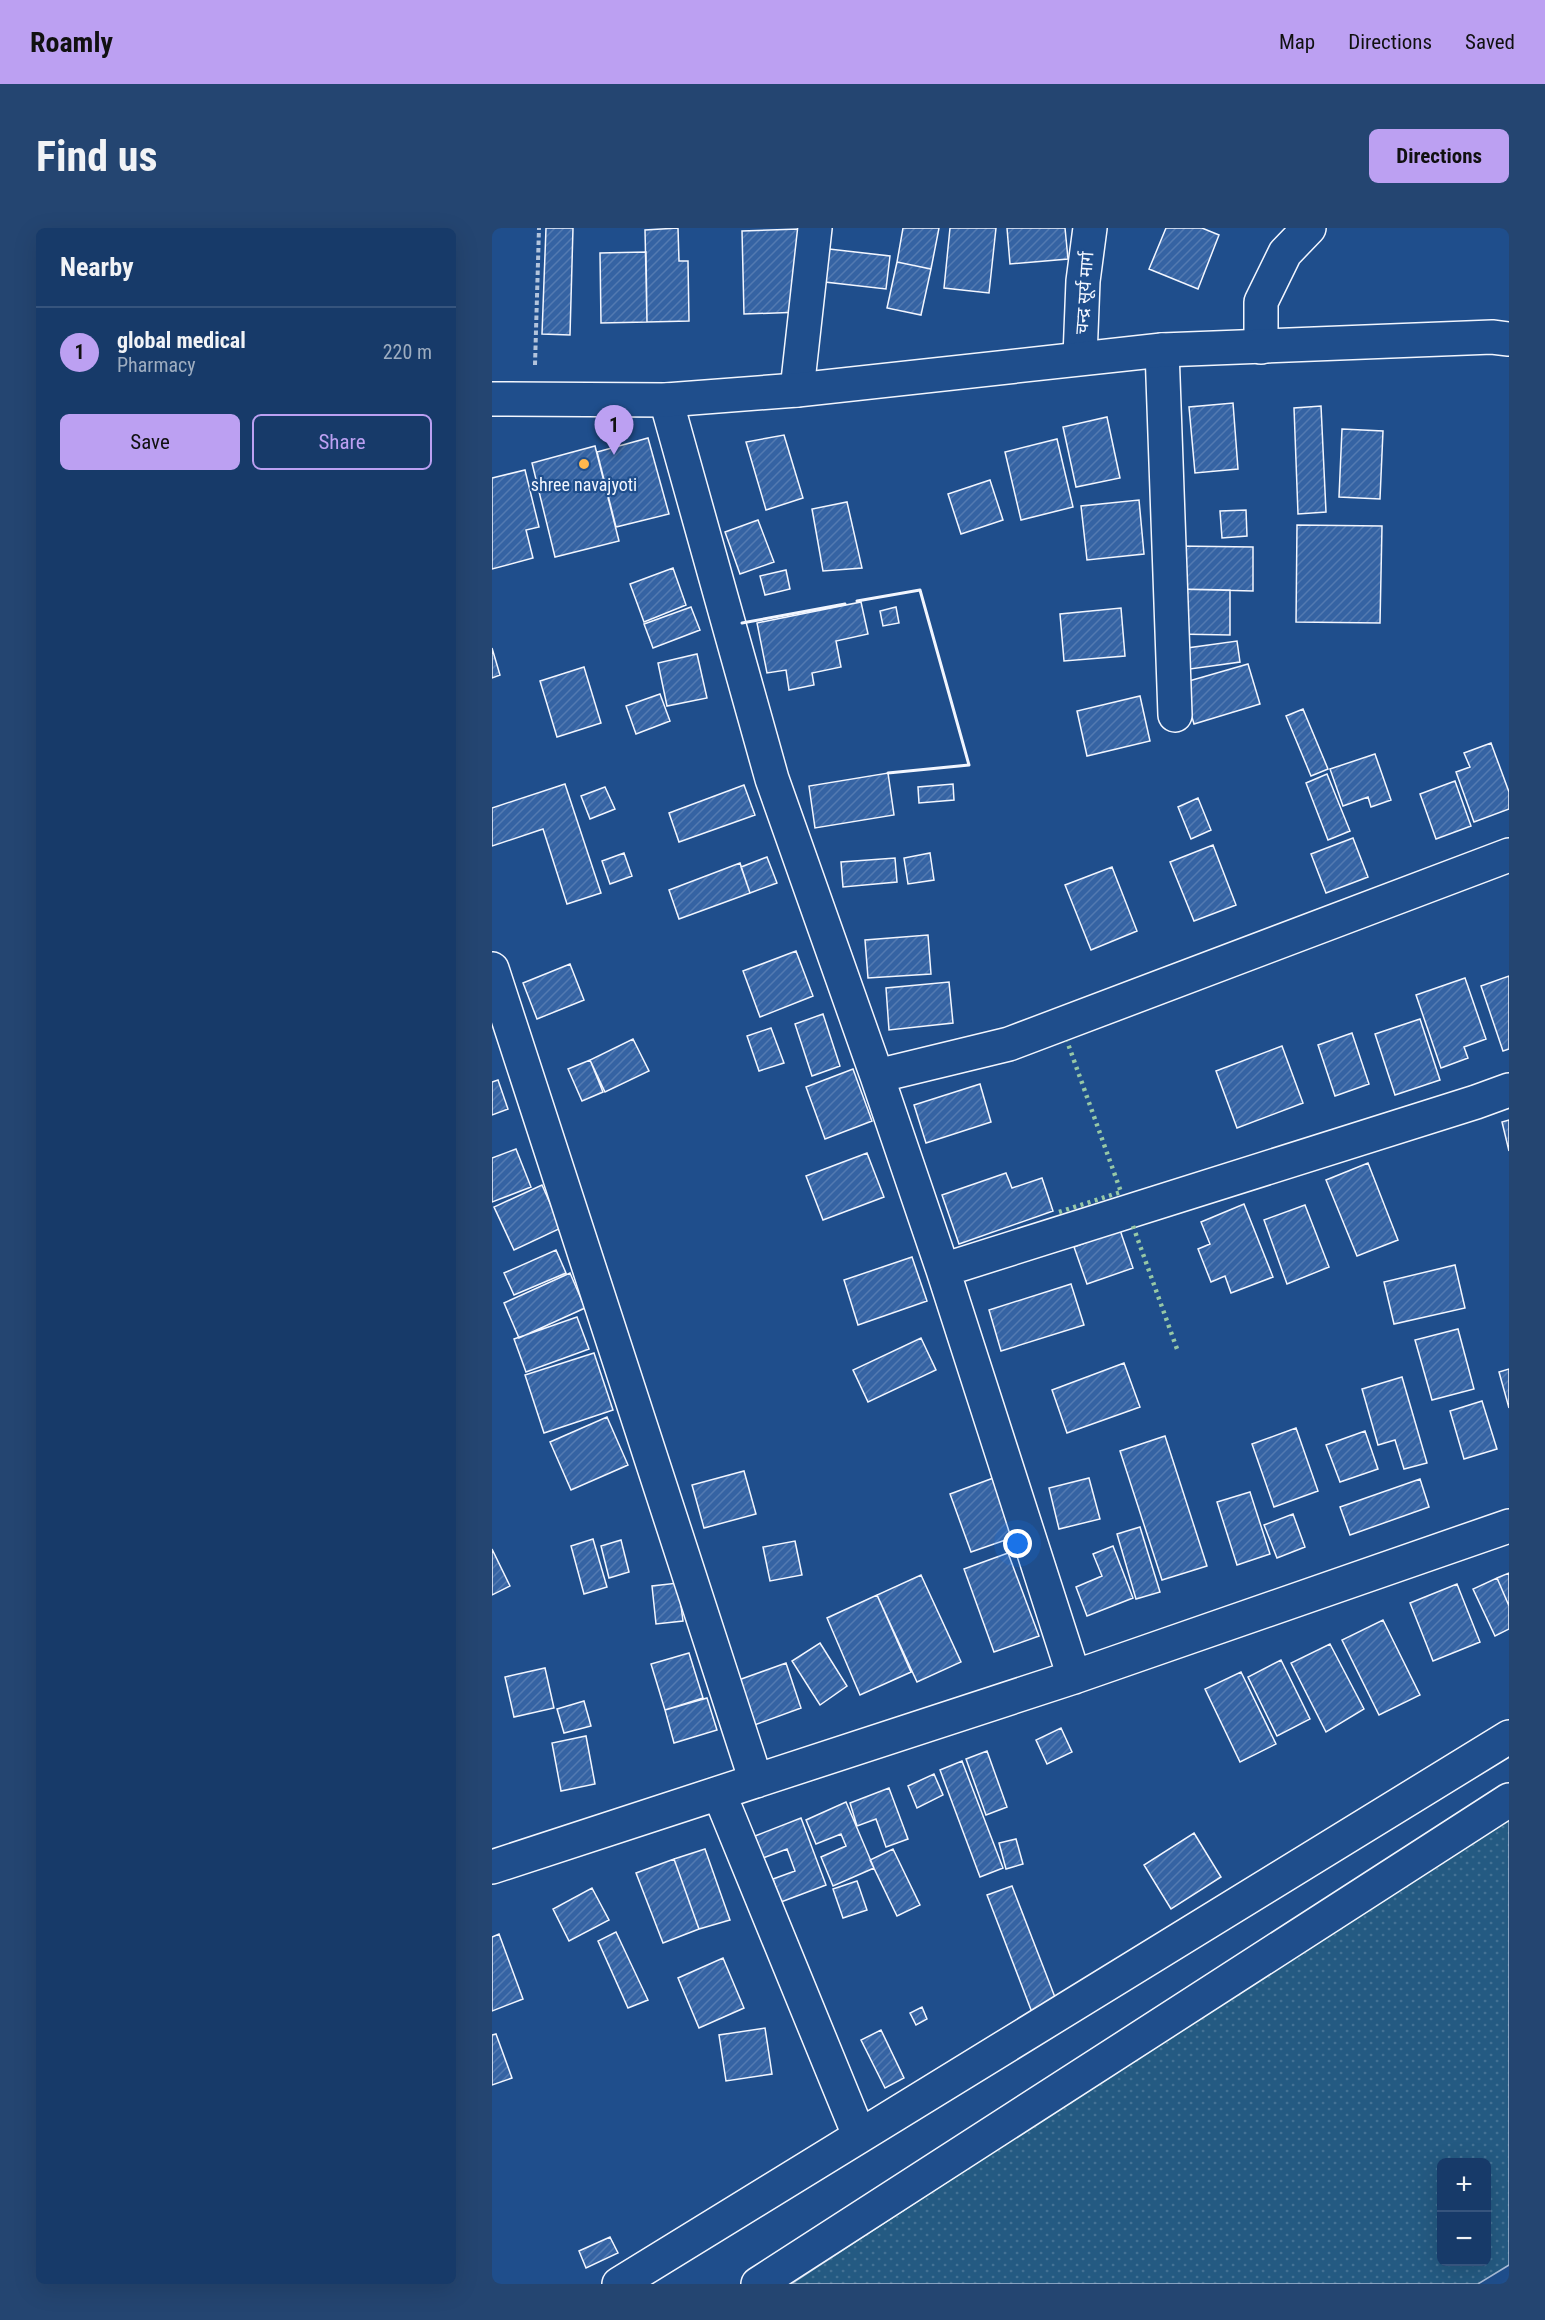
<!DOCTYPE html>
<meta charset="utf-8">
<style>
:root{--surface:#173a69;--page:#244571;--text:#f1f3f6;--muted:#9eadc0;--line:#36547d;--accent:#bca0f2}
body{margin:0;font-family:"Roboto Condensed","Noto Sans Devanagari",sans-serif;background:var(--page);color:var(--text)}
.controls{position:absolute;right:18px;bottom:18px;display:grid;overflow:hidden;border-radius:9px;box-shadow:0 6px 24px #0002}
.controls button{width:54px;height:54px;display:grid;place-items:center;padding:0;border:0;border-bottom:2px solid var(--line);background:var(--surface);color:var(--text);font:30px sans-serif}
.you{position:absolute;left:526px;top:1316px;width:21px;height:21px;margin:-15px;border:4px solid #fff;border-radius:50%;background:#1a73e8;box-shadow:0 0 0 9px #1a73e833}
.badge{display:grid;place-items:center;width:39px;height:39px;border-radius:50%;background:var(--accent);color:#111;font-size:20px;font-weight:700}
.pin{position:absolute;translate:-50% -50px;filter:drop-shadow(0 2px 3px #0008)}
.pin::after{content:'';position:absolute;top:32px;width:21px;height:18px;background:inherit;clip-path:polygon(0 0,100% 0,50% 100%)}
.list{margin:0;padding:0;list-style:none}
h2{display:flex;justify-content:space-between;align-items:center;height:78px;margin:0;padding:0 24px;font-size:26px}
h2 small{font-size:20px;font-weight:400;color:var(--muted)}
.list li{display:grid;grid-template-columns:39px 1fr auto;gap:18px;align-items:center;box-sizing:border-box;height:90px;padding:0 24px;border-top:2px solid var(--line)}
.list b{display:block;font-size:22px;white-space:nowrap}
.list p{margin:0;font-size:20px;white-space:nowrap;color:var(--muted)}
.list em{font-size:20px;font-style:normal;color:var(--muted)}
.actions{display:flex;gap:12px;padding:18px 24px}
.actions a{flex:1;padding:14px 0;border:2px solid var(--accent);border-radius:9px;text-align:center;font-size:21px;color:var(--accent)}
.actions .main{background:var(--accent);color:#111}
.map{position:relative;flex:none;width:1017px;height:2056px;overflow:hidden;border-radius:9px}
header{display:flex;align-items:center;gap:36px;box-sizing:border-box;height:84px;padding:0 30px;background:var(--accent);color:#111}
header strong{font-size:28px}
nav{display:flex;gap:33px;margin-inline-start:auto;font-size:21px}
.intro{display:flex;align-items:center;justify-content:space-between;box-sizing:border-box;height:144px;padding:0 36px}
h1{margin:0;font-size:42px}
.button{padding:15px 27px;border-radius:9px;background:var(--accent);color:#111;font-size:21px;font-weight:700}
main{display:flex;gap:36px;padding:0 36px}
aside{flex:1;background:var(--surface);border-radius:9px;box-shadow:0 6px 24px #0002}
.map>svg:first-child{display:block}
.grass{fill:url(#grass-dots);stroke:#a8bbd7;stroke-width:1.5;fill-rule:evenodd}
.building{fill:url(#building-hatch);stroke:#f2f6ff;stroke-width:1.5}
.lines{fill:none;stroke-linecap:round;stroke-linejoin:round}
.minor-casing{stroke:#f2f6ff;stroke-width:36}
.major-casing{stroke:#f2f6ff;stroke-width:36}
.path{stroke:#b3c4dc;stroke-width:4;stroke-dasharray:4.5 3;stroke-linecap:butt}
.minor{stroke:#1f4e8c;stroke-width:33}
.major{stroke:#1f4e8c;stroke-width:33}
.hedge{stroke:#97c8a6;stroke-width:4.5;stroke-dasharray:3 4.5;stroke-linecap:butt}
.wall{stroke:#f2f6ff;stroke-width:3}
.poi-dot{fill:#ffb74d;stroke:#1f4e8c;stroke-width:2}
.labels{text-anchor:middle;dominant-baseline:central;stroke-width:4.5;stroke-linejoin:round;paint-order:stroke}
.street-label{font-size:18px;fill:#f2f6ff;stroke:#1f4e8c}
.poi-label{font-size:18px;fill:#f2f6ff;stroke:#1f4e8c}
</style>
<header>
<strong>Roamly</strong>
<nav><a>Map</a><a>Directions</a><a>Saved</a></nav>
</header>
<div class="intro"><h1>Find us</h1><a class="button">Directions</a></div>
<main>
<aside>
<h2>Nearby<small></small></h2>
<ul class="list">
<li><span class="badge">1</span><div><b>global medical</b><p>Pharmacy</p></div><em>220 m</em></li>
</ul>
<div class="actions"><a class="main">Save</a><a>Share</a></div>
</aside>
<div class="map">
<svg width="1017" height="2056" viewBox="0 0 1017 2056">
<defs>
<pattern id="grass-dots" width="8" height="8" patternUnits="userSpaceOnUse" patternTransform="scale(1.5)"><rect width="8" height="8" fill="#245a82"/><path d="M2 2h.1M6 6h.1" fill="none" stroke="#447295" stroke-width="1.8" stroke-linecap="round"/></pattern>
<pattern id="building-hatch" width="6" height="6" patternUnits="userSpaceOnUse" patternTransform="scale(1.5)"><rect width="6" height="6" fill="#3563a3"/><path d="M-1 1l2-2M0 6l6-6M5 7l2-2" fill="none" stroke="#537ab1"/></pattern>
</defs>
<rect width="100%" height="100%" fill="#1f4e8c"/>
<path class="grass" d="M1017 1587V2037L986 2056H299ZM950 1934H994V2034H950Z"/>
<path class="building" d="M54 0H81L78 107 50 106Z
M186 0 187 33H196L197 93 155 94 153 2Z
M411 0H447L439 41 405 34Z
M458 0H504L497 65 452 60Z
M515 0H573L576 31 518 36Z
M674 0H710L727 7 706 61 657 41Z
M307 1 310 84 252 86 250 3Z
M337 21 398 28 394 61 333 54Z
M154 24 155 94 109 95 108 25Z
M405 34 439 41 429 87 395 80Z
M741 175 746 241 703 245 697 179Z
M829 178 834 284 806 286 802 180Z
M615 189 628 250 584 259 571 199Z
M850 201 891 203 888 271 847 269Z
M292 207 311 270 274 282 254 214Z
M156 210 177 286 124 299 105 224Z
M565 211 581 279 529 292 513 224Z
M103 218 127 313 63 329 40 235Z
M33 242 47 299 34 302 41 330 0 341V250Z
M498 252 511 292 469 306 456 266Z
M647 272 652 326 595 332 589 278Z
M355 274 370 340 331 343 320 281Z
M754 282 755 308 730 310 728 283Z
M266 292 282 334 248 346 233 304Z
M805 297 890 298 888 395 804 394Z
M685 318 761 319V363L684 361Z
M181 340 194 377 152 394 138 356Z
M294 342 298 361 273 367 268 348Z
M684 361 738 362V407L684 406Z
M369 374 376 406 344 413 349 439 320 445 322 457 297 462 294 442 275 445 265 395Z
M199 379 208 402 161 420 152 396Z
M404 379 407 395 391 398 388 383Z
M629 380 633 428 572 433 568 386Z
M745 413 748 434 691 442 688 421Z
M0 420 8 447 0 450Z
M205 426 215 470 175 478 166 435Z
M756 436 768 476 702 496 690 455Z
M92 439 109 495 65 509 48 453Z
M168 466 178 493 144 506 134 478Z
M648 468 658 513 595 528 585 483Z
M811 481 836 541 819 548 794 488Z
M999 515 1017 564V581L982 594 964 544 978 539 972 525Z
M883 526 899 572 879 579 876 569 851 578 838 541Z
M396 545 402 587 323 600 317 558Z
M835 546 858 603 836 612 814 555Z
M963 553 979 598 944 611 928 566Z
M73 556 109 665 75 676 51 601 0 618V580Z
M461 556 462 572 427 575 426 559Z
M252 557 263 587 187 614 177 585Z
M113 559 123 581 98 591 89 568Z
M706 570 719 602 699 611 686 579Z
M861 610 876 649 834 665 819 626Z
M721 617 744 677 702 693 678 634Z
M132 625 140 648 118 656 110 633Z
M438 625 442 652 416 656 412 630Z
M275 629 285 655 258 665 249 639Z
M403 630 405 654 351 659 349 634Z
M248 635 258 665 187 691 177 662Z
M620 639 645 703 599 722 573 657Z
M436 707 439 746 376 750 373 712Z
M304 723 321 768 268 789 251 743Z
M78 736 92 772 45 791 31 755Z
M1017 748V821L1011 823 989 758Z
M973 750 994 811 972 819 976 830 949 840 924 767Z
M457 754 461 795 397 802 394 760Z
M331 786 348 838 320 848 303 796Z
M928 791 948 852 903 867 883 806Z
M279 800 292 835 267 843 255 808Z
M860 805 877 856 843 868 826 817Z
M141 811 157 843 113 864 98 832Z
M790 818 811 875 745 900 724 843Z
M98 832 111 864 90 873 76 841Z
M361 841 380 893 333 911 314 859Z
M6 852 16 881 0 887V854Z
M488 856 499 894 434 915 422 877Z
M1017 892V923L1010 894Z
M24 921 39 959 0 974V930Z
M375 925 392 969 331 992 314 948Z
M876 935 906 1012 865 1028 834 952Z
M514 945 520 960 550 950 561 983 467 1016 450 967Z
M50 957 69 1000 22 1022 2 979Z
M752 976 781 1049 739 1065 733 1048 719 1054 706 1021 718 1016 709 994Z
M813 977 837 1039 795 1056 772 992Z
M628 1002 641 1040 595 1056 582 1019Z
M64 1022 74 1045 22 1067 12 1045Z
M420 1029 435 1073 366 1097 352 1052Z
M963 1037 973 1080 902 1096 892 1054Z
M78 1045 93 1080 27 1110 12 1075Z
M579 1056 592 1097 509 1123 497 1082Z
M85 1089 97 1121 34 1144 22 1111Z
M966 1101 982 1161 940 1172 923 1112Z
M429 1110 444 1142 376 1174 361 1142Z
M102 1125 121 1182 52 1205 33 1147Z
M632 1135 648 1179 575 1205 560 1162Z
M1017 1141V1180L1007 1144Z
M910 1149 935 1235 912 1241 903 1212 886 1217 870 1161Z
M990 1173 1005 1221 972 1231 958 1183Z
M115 1189 136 1237 79 1262 58 1214Z
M804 1200 826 1263 782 1279 760 1216Z
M873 1203 886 1241 848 1254 834 1217Z
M673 1208 715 1338 670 1352 628 1223Z
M252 1243 264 1286 212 1300 200 1257Z
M504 1249 525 1308 479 1324 458 1266Z
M597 1250 608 1291 567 1301 557 1260Z
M928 1251 937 1279 858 1307 848 1279Z
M758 1264 778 1326 745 1337 725 1274Z
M801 1286 813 1319 785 1330 772 1297Z
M648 1299 668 1364 644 1371 625 1306Z
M101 1311 115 1359 92 1366 79 1318Z
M129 1312 137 1344 117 1350 109 1318Z
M303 1313 310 1347 278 1353 271 1319Z
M621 1318 641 1370 595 1388 584 1359 610 1348 601 1326Z
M0 1321 18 1358 0 1367Z
M516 1325 547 1408 502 1424 472 1341Z
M1017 1345V1378L1005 1350Z
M429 1347 469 1434 425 1454 385 1367Z
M1005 1350 1017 1378V1401L1003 1408 981 1361Z
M186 1355 191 1393 164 1396 160 1358Z
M965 1356 988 1414 941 1433 918 1375Z
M385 1367 419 1444 368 1467 335 1390Z
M891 1392 928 1467 887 1487 850 1412Z
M328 1415 355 1458 328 1477 300 1433Z
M838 1416 872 1481 834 1504 799 1435Z
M197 1425 211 1470 173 1482 159 1436Z
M789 1432 818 1491 785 1508 756 1449Z
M294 1435 309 1480 257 1499 241 1454Z
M53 1440 62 1480 22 1489 13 1449Z
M749 1444 784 1516 748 1534 713 1461Z
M215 1470 225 1502 182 1515 173 1482Z
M92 1473 99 1498 72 1505 65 1481Z
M569 1500 580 1524 555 1536 544 1512Z
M94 1508 103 1556 69 1563 60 1515Z
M495 1523 515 1579 494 1587 474 1531Z
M470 1533 511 1640 488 1649 448 1542Z
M442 1546 451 1567 425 1580 416 1558Z
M397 1560 416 1611 394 1619 384 1591 365 1598 358 1575Z
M354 1574 382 1640 341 1658 329 1629 354 1618 349 1606 324 1616 314 1592Z
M309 1590 334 1657 289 1674 281 1651 303 1643 295 1621 271 1630 263 1608Z
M702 1605 729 1649 679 1681 652 1637Z
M524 1611 531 1636 514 1641 507 1615Z
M213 1621 238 1692 207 1701 182 1631Z
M401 1621 428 1677 405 1688 378 1632Z
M182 1631 207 1701 171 1715 144 1645Z
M365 1653 375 1682 351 1690 341 1661Z
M520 1658 566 1777 541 1787 495 1667Z
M100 1660 117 1692 77 1713 61 1681Z
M124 1704 156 1772 136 1780 106 1713Z
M7 1706 31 1771 0 1783V1709Z
M231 1730 252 1780 207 1800 186 1750Z
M430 1779 435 1791 424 1797 418 1785Z
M273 1800 280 1846 234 1853 227 1807Z
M389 1802 412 1850 393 1860 369 1812Z
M4 1806 20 1850 0 1857V1807Z
M118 2009 126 2025 94 2040 87 2023Z"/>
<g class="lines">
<defs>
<path id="minor" d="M769 119V74L793 25 817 0
M670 122 683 487
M588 129 591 53 598 0
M305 162 323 0
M174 172 280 551 385 848 451 1042 582 1449
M0 741 264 1553
M385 848 517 816 1017 627
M451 1042 984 874 1017 862
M227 1565 367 1907
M0 1639 582 1449 1017 1298
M127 2056 1017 1509
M266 2056 1017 1572"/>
<path id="major" d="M0 171 174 172 305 162 670 122 1000 109 1017 111"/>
</defs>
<use href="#minor" class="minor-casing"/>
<use href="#major" class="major-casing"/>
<path class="path" d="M43 137 47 0"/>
<use href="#minor" class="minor"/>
<use href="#major" class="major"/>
<path class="hedge" d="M567 984 629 964 575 813
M641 998 685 1121"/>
<path class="wall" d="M365 373 428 362 477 537 396 545
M250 395 353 376"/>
</g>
<circle class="poi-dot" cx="92" cy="236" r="6"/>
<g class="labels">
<g class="street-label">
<text transform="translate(592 65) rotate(-86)">चन्द्र सूर्य मार्ग</text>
</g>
<g class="poi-label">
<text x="92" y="256">shree navajyoti</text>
</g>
</g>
</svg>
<div class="controls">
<button>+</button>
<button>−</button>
</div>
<div class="you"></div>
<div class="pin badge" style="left:122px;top:227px">1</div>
</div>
</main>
